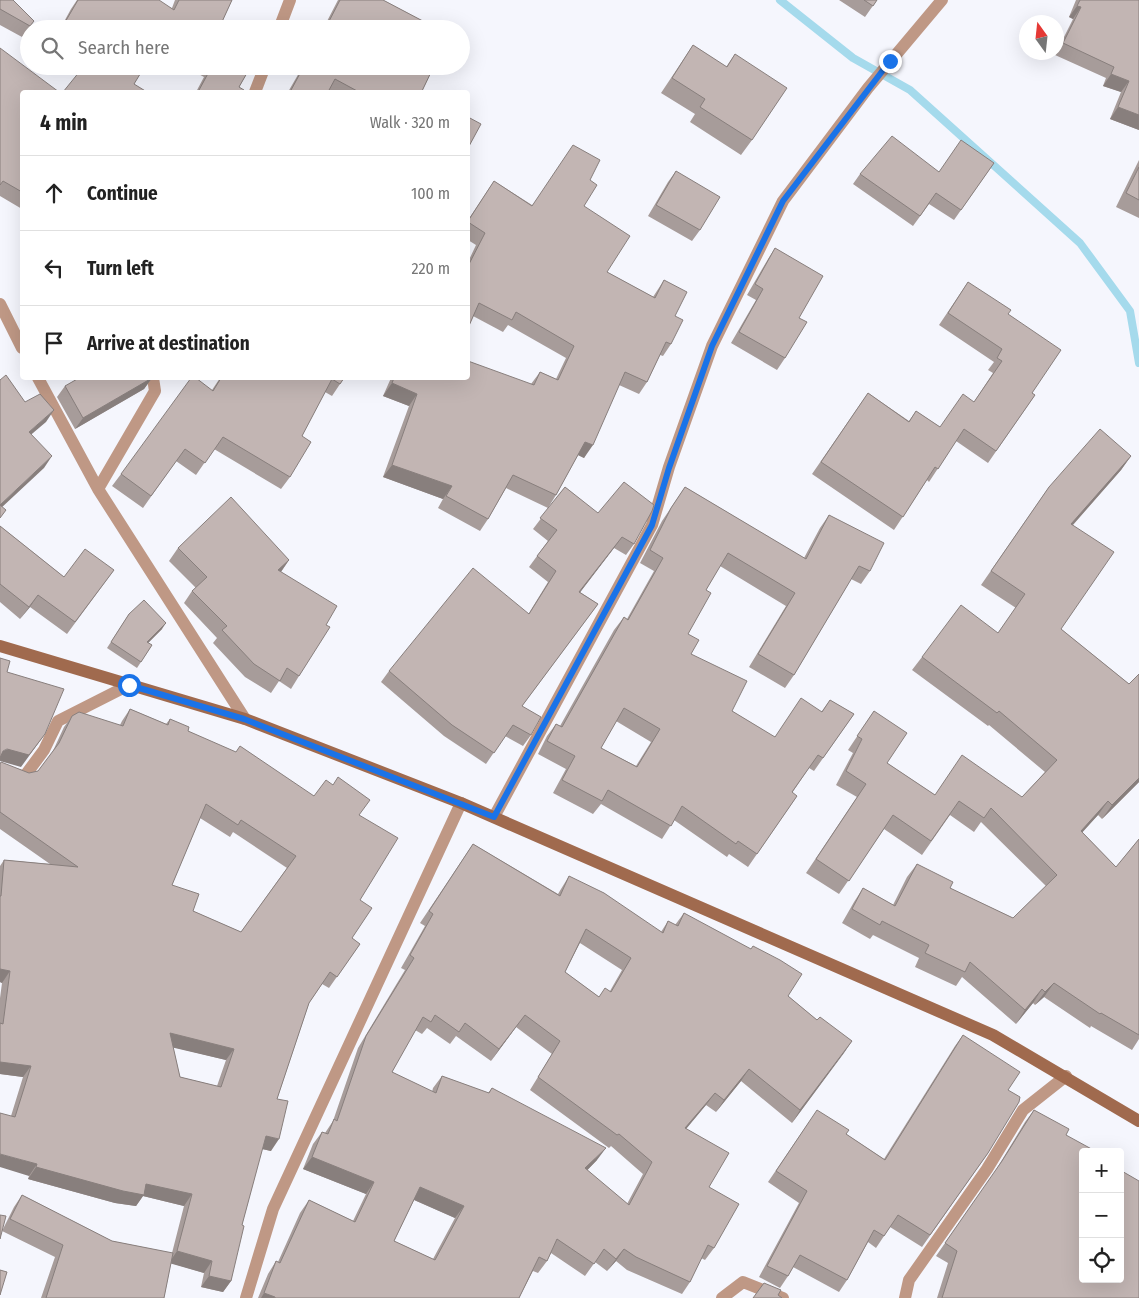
<!DOCTYPE html>
<meta charset="utf-8">
<style>
:root{--surface:#fff;--page:#f2f2f2;--text:#222;--muted:#767676;--line:#e0e0e0}
body{margin:0;font-family:"Fira Sans Condensed",sans-serif;background:var(--page);color:var(--text)}
.controls{position:absolute;right:15px;bottom:15px;display:grid;overflow:hidden;border-radius:5px;box-shadow:0 5px 20px #0002}
.controls button{width:45px;height:45px;display:grid;place-items:center;padding:0;border:0;border-bottom:1px solid var(--line);background:var(--surface);color:var(--text);font:25px sans-serif}
.compass{position:absolute;left:1019px;top:15px;width:45px;height:45px;border-radius:50%;background:var(--surface);box-shadow:0 5px 20px #0002;rotate:345deg}
.stop{position:absolute;width:15px;height:15px;margin:-11px;border:4px solid #1a73e8;border-radius:50%;background:#fff}
.stop.end{background:#1a73e8;border-color:#fff;box-shadow:0 1px 5px #0008}
.list{margin:0;padding:0;list-style:none}
h2{display:flex;justify-content:space-between;align-items:center;height:65px;margin:0;padding:0 20px;font-size:21px}
h2 small{font-size:16px;font-weight:400;color:var(--muted)}
.list li{display:grid;grid-template-columns:32px 1fr auto;gap:15px;align-items:center;box-sizing:border-box;height:75px;padding:0 20px;border-top:1px solid var(--line)}
.list b{display:block;font-size:19px;white-space:nowrap}
.list em{font-size:16px;font-style:normal;color:var(--muted)}
.icon{flex:none;width:28px;height:28px;fill:none;stroke:currentColor;stroke-width:2;stroke-linecap:round;stroke-linejoin:round}
.map{position:relative;flex:none;width:1139px;height:1298px;overflow:hidden}
.search{position:absolute;background:var(--surface);box-shadow:0 5px 20px #0002;left:20px;top:20px;width:450px;height:55px;display:flex;align-items:center;gap:12px;box-sizing:border-box;padding:0 18px;border-radius:28px;color:var(--muted);font-size:19px}
.panel{position:absolute;background:var(--surface);box-shadow:0 5px 20px #0002;left:20px;top:90px;width:450px;height:290px;border-radius:5px}
.map>svg:first-child{display:block}
.lines{fill:none;stroke-linecap:round;stroke-linejoin:round}
.stream{stroke:#a5daec;stroke-width:8}
.street{stroke:#bf9885;stroke-width:12}
.secondary{stroke:#a06a4e;stroke-width:12}
.wall{fill:#a79c9a;fill-rule:evenodd}
.shaded-wall{fill:#887f7d}
.building{fill:#c2b5b3;stroke:#887f7d;fill-rule:evenodd}
.route{stroke:#1a73e8;stroke-width:6}
</style>
<div class="map">
<svg width="1139" height="1298" viewBox="0 0 1139 1298">
<rect width="100%" height="100%" fill="#f5f6fd"/>
<g class="lines">
<path class="stream" d="M780 0 853 58 910 90 1080 243 1130 311 1139 363"/>
<path class="street" d="M279 29 290 0
M255 92 265 66
M0 304 22 348
M38 378 98 489 245 719
M98 489 155 391 153 378
M0 769 24 777 44 750 58 721 129 685
M494 817 652 525 669 467 712 346 783 201 868 88 942 0
M246 1298 273 1209 461 803
M722 1298 743 1282 783 1298
M905 1298 909 1280 987 1169 1023 1110 1066 1076"/>
<path class="secondary" d="M0 646 245 719 461 803 993 1035 1139 1121"/>
</g>
<path class="wall" d="M0 0 34 21 22 37 0 25Z
M77 0 172 8 175 0H232L221 24 229 29H60L71 9Z
M338 0H383L438 29H323Z
M839 0H877L865 17Z
M1076 0H1139V130L1110 119 1121 92 1103 86 1106 78 1055 55 1073 19 1069 17Z
M693 45 726 67 735 54 752 140 741 155 690 122 695 114 661 93Z
M0 48 22 92V209L0 196Z
M73 66H145L80 71Z
M184 66H251L239 87 243 92H196L204 77Z
M303 66H434L422 91 425 92H288Z
M1139 160V218L1116 207Z
M994 163 954 220 929 204 913 226 853 184 860 174 938 172Z
M676 171 700 230 692 241 648 216 668 182Z
M590 180 584 206 607 272 653 297 664 280 675 316 671 344 663 356 660 355 647 382 639 394 619 385 584 458 578 455 556 495 548 508 506 488 488 519 480 531 438 508 443 499 383 477 409 406 383 396 391 378H468L531 384 540 372 556 379 566 358 508 325 503 332 473 316 468 328V262L476 245 468 240V220L494 181 532 205Z
M775 248 799 318 785 358 777 370 731 343 756 300 747 295 768 259Z
M968 282 1008 314 1032 393 1035 395 988 463 956 441 929 482 927 480 894 530 812 474 868 393 909 421 916 411 940 427 974 402 993 373 988 370 994 362 939 325Z
M152 378 144 389 75 429 57 397 65 386Z
M220 378H344L332 396 325 392 302 436 290 477 281 489 214 449 196 475 176 461 143 508 112 486 121 474 212 390Z
M1131 456 1121 470 1073 525 1061 629 1129 684 1139 674V782L1102 819 1098 815 1082 832 1116 867 1139 839V1039L1132 1050 1091 1026 1090 1028 1044 997 1035 1005 1033 1003 1016 1024 962 977 956 986 915 967 919 958 873 935 870 939 842 923 854 902 863 888 893 905 907 877 917 864 950 888 1013 918 1046 886 981 822 974 832 950 815 922 855 884 829 839 894 806 873 857 797 836 785 853 753 848 750 874 711 887 763 935 795 1022 797 1045 772 989 725 988 726 912 670 922 657 998 633 1016 608 981 585 1049 487Z
M565 487 634 544 626 555 614 548 580 592 598 604 522 706 531 735 523 746 505 736 486 764 444 736 381 682 389 671 529 613 548 582 529 567 548 541 533 529Z
M685 487 804 558 820 528 829 515 870 571 861 584 851 579 794 675 785 688 749 667 786 606 720 566 706 590 688 634 691 654 732 711 774 737 822 711 830 700 854 714 814 771 809 768 792 793 797 796 748 867 729 854 727 857 674 820 662 839 601 804 593 814 553 793 566 769 538 754 547 736 556 724 560 726 614 630 624 617 627 619 654 571 640 563 662 521ZM616 721 651 742 636 766 601 748Z
M0 526 64 577 114 570 67 634 30 607 20 619 0 602Z
M178 548 289 560 281 572 326 625 299 676 291 689 279 681 271 693 245 677 213 643 217 638 184 603 192 591 196 588 169 561Z
M129 614 162 629 148 643 152 645 137 668 107 648Z
M130 709 166 724 170 719 188 731 314 796 359 815 360 900 352 938 360 944 329 988 322 984 309 1003 277 1099 271 1151 262 1149 242 1225 231 1281 223 1292 201 1287 204 1273 171 1263 164 1298H41L55 1257 2 1231 14 1207 22 1195 112 1241 172 1253 184 1206 143 1196 136 1206 115 1203 28 1179 29 1176 11 1116 23 1077 0 1074V998L2 983 0 982V866L4 860 50 864 0 829V764L29 773 38 771 52 753 64 727 72 716 120 725 122 721ZM200 818 230 837 233 832 287 868 241 932 193 911 172 885ZM173 1047 226 1060 217 1086 180 1077Z
M473 844 558 894 561 889 569 876 661 932 668 921 675 925 684 913 788 996 817 1020 852 1041 792 1123 741 1081 716 1112 706 1105 686 1128 709 1187 714 1248 705 1260 701 1258 690 1282 682 1294 627 1270 616 1261 607 1271 595 1262 585 1276 551 1253 547 1261 538 1273 533 1271 519 1298H258L268 1274 276 1261 278 1262 300 1213 309 1200 353 1221 366 1194 303 1169 313 1144 322 1132 325 1133 333 1121 358 1048 405 970 401 968 425 926 420 923ZM580 943 622 970 610 991 599 997 565 972ZM516 1027 552 1054 530 1090 609 1148 611 1146 643 1174 627 1204 587 1170 597 1160 492 1088 488 1093 442 1076 433 1088 432 1092 392 1072 415 1030 422 1034 427 1028 450 1044 456 1036 491 1061ZM414 1200 455 1218 433 1259 394 1241Z
M963 1035 1008 1090 988 1153 922 1247 890 1227 876 1248 868 1242 847 1280 839 1292 793 1267 788 1276 780 1288 759 1277 799 1203 768 1182 809 1122 846 1134 884 1159 955 1046Z
M1034 1110 1066 1135 1083 1152 1139 1298H937L948 1263 936 1256 994 1173 1025 1122Z"/>
<path class="shaded-wall" d="M1077 6 1081 7 1073 19 1069 17Z
M1111 74 1129 81 1121 92 1103 86Z
M1118 107 1139 115V130L1110 119Z
M152 378 144 389 75 429 83 418Z
M392 383 417 394 409 406 383 396Z
M54 410 46 422 20 444 29 432Z
M585 442 593 445 584 458 576 454Z
M52 456 44 468 0 509V505Z
M1131 456 1121 470 1062 537 1071 524Z
M392 465 452 486 443 499 383 477Z
M622 537 614 548 572 603 579 592Z
M289 560 280 573 278 570Z
M38 595 30 607 20 619Z
M166 623 162 629 143 648 147 642Z
M45 734 21 767 0 761V755L3 751Z
M1139 778V782L1102 819 1112 805Z
M1108 801 1098 815 1071 845 1081 831Z
M0 969 10 971 2 983 0 982Z
M1054 983 1044 997 1035 1005 1045 992Z
M1042 989 1033 1003 1016 1024 1025 1010Z
M525 1015 516 1027 491 1061 499 1049Z
M170 1033 234 1049 226 1060 162 1045Z
M852 1041 844 1053 792 1123 800 1110Z
M0 1062 31 1066 23 1077 0 1074Z
M749 1069 741 1081 716 1112 724 1100Z
M715 1093 706 1105 677 1140 685 1128Z
M266 1136 279 1139 271 1151 258 1148Z
M606 1148 597 1160 577 1181 585 1168Z
M0 1154 37 1164 29 1176 0 1167Z
M312 1157 374 1182 366 1194 303 1169Z
M36 1167 146 1184 192 1194 184 1206 143 1196 136 1206 115 1203 28 1179Z
M420 1187 464 1206 455 1218 412 1199Z
M624 1249 616 1261 607 1271 616 1259Z
M177 1251 212 1261 204 1273 169 1263Z
M209 1276 231 1281 223 1292 201 1287Z
M264 1293 275 1297 274 1298H261Z"/>
<path class="building" d="M0 0H13L34 21 30 26 0 9Z
M78 0H159L174 10 179 0H232L221 24 229 29H61Z
M340 0H383L438 29H325Z
M864 0H877L873 6Z
M1080 0H1139V115L1118 107 1129 81 1111 74 1114 67 1063 43 1081 7 1077 6Z
M693 45 727 67 735 54 787 88 752 140 700 107 705 99 672 78Z
M0 48 59 92H22V192L3 181 0 185Z
M84 66H145L134 84 147 92H63Z
M212 66H251L239 87 244 90 243 92H198Z
M304 66H434L422 91 425 92H359L335 79 328 92H290Z
M468 117 481 124 468 148Z
M892 136 939 172 961 140 994 163 961 210 936 193 920 216 860 174Z
M573 145 600 160 590 180 597 185 584 206 630 236 607 272 655 298 664 280 687 292 675 316 683 320 671 344 666 342 647 382 625 372 593 445 585 442 556 495 513 475 488 519 446 496 452 486 392 465 417 394 392 383 394 378H468V361L534 385 540 372 558 380 574 346 516 312 512 320 479 303 468 328V266L485 233 468 222V221L494 181 532 206Z
M1139 167V200L1126 193Z
M676 171 720 197 700 230 656 205Z
M775 248 823 276 799 318 807 322 785 358 739 332 763 289 755 284Z
M968 282 1011 310 1008 314 1061 350 1032 393 1035 395 996 451 964 429 938 469 935 467 903 517 821 462 868 393 909 422 916 411 940 427 963 394 974 402 1002 361 997 358 1002 349 948 313Z
M6 375 25 402 40 394 54 410 29 432 52 456 0 505 6 510 0 518V380Z
M79 378H152L83 418 65 386Z
M191 378H196L213 391 221 378H344L340 384 332 379 302 436 311 442 290 477 223 437 205 463 185 449 151 496 121 474Z
M1100 429 1131 456 1071 524 1114 552 1061 629 1129 684 1139 674V778L1112 805 1108 801 1081 831 1116 867 1139 839V1035L1101 1013 1100 1014 1054 983 1045 992 1042 989 1025 1010 970 962 965 972 925 953 929 945 882 921 880 925 852 909 863 888 895 906 917 864 953 882 950 888 1013 918 1057 875 991 808 984 818 959 801 931 841 893 815 849 881 816 859 866 784 846 771 862 739 857 736 874 711 907 733 887 763 935 795 962 755 1022 797 1057 760 999 711 997 713 922 657 961 605 998 633 1025 594 991 571 1049 487Z
M624 482 654 505 652 511 634 544 622 537 579 592 598 604 522 706 541 717 531 735 513 725 494 753 452 725 389 671 473 568 529 614 556 571 537 556 557 530 540 518 565 487 598 513Z
M685 487 806 559 829 515 884 543 870 571 859 566 794 675 758 654 795 593 728 553 706 590 711 593 688 634 699 640 691 654 747 681 732 711 775 737 801 698 822 712 830 700 854 714 823 758 818 755 792 792 797 796 757 854 738 841 736 844 682 806 671 826 608 790 602 801 562 780 575 756 547 741 556 724 562 727 624 617 628 620 663 558 650 550 671 508ZM624 708 660 729 637 767 601 748Z
M231 497 289 560 278 570 337 606 326 625 330 627 299 676 287 668 280 681 254 664 222 630 227 626 192 591 207 577 178 548Z
M0 526 64 577 85 549 114 570 75 622 38 595 29 607 0 584Z
M144 600 166 623 147 642 152 645 141 662 111 642 129 614Z
M0 658 10 661 7 672 64 689 45 734 29 755 7 749 3 751 0 758Z
M130 709 168 725 170 719 189 727 188 731 236 752 240 746 314 796 326 780 333 785 338 777 370 800 359 815 398 838 360 900 372 908 352 938 360 944 337 977 330 972 309 1003 277 1099 288 1101 279 1139 266 1136 242 1225 244 1226 231 1281 209 1276 212 1261 177 1251 192 1194 146 1184 144 1195 123 1191 36 1167 37 1164 0 1154V1113L15 1117 31 1066 0 1062V1023L3 1024 10 971 0 969V896H1L4 860 78 867 0 812V764L1 762 29 773 38 771 59 743 72 716 79 712 123 726ZM206 804 238 825 241 820 296 856 241 932 193 911 199 894 172 885ZM170 1033 234 1049 221 1087 180 1077Z
M473 844 560 896 569 876 604 893 663 933 668 921 678 926 684 913 751 949 753 946 780 960 802 974 788 996 817 1020 820 1017 852 1041 800 1110 749 1069 724 1100 715 1093 685 1128 729 1153 709 1187 739 1204 714 1248 708 1245 690 1282 636 1257 624 1249 616 1259 604 1249 594 1264 557 1239 547 1261 539 1257 519 1298H275V1297L264 1293 276 1261 280 1263 309 1200 355 1222 374 1182 312 1157 322 1132 328 1134 334 1119 337 1121 366 1036 414 958 410 955 433 914 429 911ZM586 929 631 958 611 992 605 988 599 997 565 972ZM435 1015 459 1032 465 1023 499 1049 525 1015 560 1041 538 1077 617 1135 619 1134 652 1162 629 1205 585 1168 606 1148 492 1088 489 1093 442 1076 436 1093 392 1072 423 1017 431 1022ZM420 1187 464 1206 435 1260 394 1241Z
M963 1035 1020 1072 1008 1090 1020 1097 1019 1102 988 1153 930 1235 898 1215 884 1236 874 1230 847 1280 800 1255 788 1276 767 1266 807 1191 776 1171 817 1110 849 1130 846 1134 885 1160Z
M1034 1110 1069 1129 1066 1135 1097 1152H1083V1279H1120V1170L1139 1181V1298H942L957 1251 945 1243 1002 1161Z
M22 1195 112 1241 173 1253 164 1298H46L63 1245 10 1219Z
M0 1215 6 1216 0 1239Z
M0 1270 7 1272 0 1295Z
M764 1283 781 1290 778 1295 782 1298H753Z"/>
<g class="lines">
<path class="route" d="M129 685 244 719 494 817 652 525 669 468 712 346 783 201 890 61"/>
</g>
</svg>
<div class="controls">
<button>+</button>
<button>−</button>
<button><svg class="icon" aria-label="locate" viewBox="0 0 24 24"><circle cx="12" cy="12" r="6"/><path d="M12 2v4M12 18v4M2 12h4M18 12h4"/></svg></button>
</div>
<svg class="compass" viewBox="-18 -18 36 36"><path d="M0-13l5 13h-10z" fill="#e53935"/><path d="M0 13l5-13h-10z" fill="#767676"/></svg>
<div class="stop" style="left:129px;top:685px"></div>
<div class="stop end" style="left:890px;top:61px"></div>
<div class="search"><svg class="icon" aria-label="search" viewBox="0 0 24 24"><circle cx="10" cy="10" r="6"/><path d="M15 15l6 6"/></svg>Search here</div>
<section class="panel">
<h2>4 min<small>Walk · 320 m</small></h2>
<ul class="list">
<li><svg class="icon" aria-label="ahead" viewBox="0 0 24 24"><path d="M12 20V5M6 11l6-6 6 6"/></svg><div><b>Continue</b></div><em>100 m</em></li>
<li><svg class="icon" aria-label="left" viewBox="0 0 24 24"><path d="M17 20v-9H6M10 6l-5 5 5 5"/></svg><div><b>Turn left</b></div><em>220 m</em></li>
<li><svg class="icon" aria-label="arrive" viewBox="0 0 24 24"><path d="M6 21V4h12l-3 4 3 4H6"/></svg><div><b>Arrive at destination</b></div></li>
</ul>
</section>
</div>
